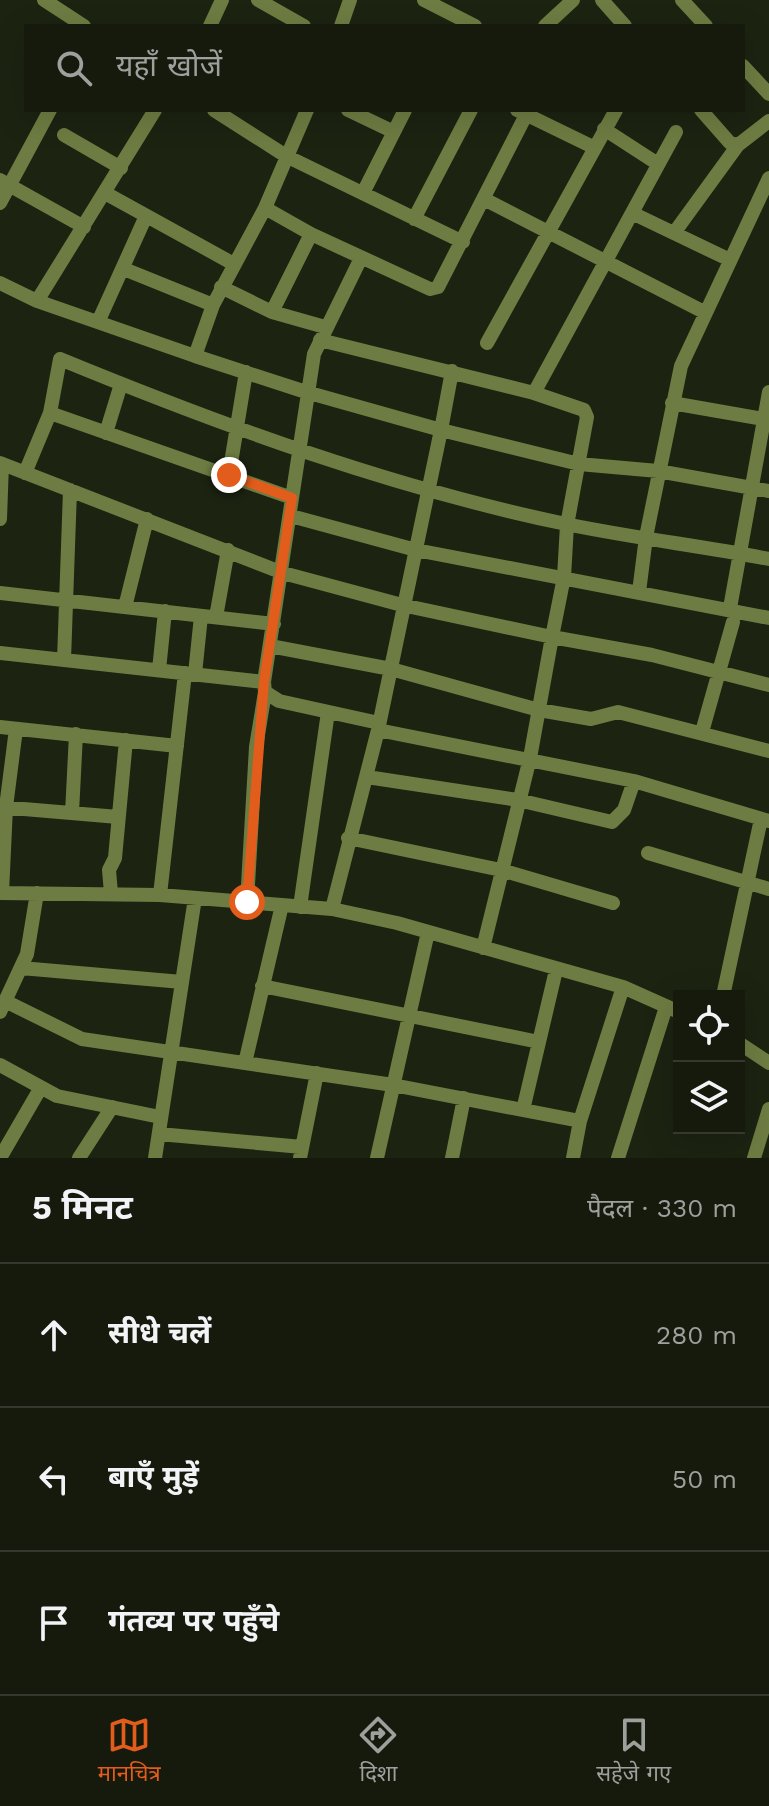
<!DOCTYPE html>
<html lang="hi">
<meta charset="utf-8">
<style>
:root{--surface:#151a0d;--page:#1e2316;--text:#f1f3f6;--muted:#9da19d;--line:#34382e;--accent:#e25c1b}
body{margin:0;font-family:"Work Sans","Noto Sans Devanagari",sans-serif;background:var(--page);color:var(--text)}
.controls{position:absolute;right:24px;bottom:24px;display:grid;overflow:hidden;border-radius:0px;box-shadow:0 8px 32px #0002}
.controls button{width:72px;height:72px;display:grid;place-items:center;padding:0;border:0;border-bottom:2px solid var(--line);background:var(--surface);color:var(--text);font:40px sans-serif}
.stop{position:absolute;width:24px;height:24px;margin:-18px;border:6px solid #e25c1b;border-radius:50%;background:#fff}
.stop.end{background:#e25c1b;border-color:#fff;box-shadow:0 2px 8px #0008}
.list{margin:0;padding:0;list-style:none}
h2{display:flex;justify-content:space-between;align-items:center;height:104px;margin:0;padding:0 32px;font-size:34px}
h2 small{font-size:26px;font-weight:400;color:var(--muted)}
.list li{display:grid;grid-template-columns:52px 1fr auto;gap:24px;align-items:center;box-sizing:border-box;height:144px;padding:0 32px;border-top:2px solid var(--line)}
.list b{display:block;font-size:30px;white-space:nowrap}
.list em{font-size:26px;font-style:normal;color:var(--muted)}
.icon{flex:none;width:44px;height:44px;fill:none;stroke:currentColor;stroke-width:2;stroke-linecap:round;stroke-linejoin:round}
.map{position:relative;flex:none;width:769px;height:1158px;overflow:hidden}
.search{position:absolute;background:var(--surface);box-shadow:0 8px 32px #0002;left:24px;right:24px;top:24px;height:88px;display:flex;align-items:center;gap:20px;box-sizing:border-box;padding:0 28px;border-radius:0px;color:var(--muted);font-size:30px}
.sheet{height:536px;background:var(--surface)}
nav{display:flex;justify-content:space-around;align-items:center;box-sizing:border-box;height:112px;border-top:2px solid var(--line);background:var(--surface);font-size:22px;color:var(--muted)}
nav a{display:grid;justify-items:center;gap:4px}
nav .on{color:var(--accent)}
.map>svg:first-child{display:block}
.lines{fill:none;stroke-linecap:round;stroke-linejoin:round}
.minor{stroke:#6d7c42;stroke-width:14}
.route{stroke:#e25c1b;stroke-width:10}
</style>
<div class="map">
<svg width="769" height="1158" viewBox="0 0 769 1158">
<rect width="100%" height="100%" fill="#1c2311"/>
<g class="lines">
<path class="minor" d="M44 0 84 26
M258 0 304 26
M424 0 475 26
M602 0 625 26
M682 0 706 26
M210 26 222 0
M341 26 350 0
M545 26 573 0
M743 66 769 94
M214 110 286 156 463 242
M348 110 394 132
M517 110 593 147
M701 110 730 143 738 145 769 121
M604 129 658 164
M64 135 121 168
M0 180 84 227
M105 193 232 263
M363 193 405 110
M484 199 704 312
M0 203 50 110
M265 208 311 234 430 289 438 287 526 115
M632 213 728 259
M414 219 471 110
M674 233 738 145
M361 258 314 354 264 682 265 692 279 701 379 723
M124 269 213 305
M0 283 37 301 195 356 213 305 265 208 307 110
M221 287 272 312 325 327
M37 301 155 110
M272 312 311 234
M99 320 146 216
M320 340 534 393 584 410 587 417 567 525 564 577 552 637 652 655 769 685
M487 343 616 110
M195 356 306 392 441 430 378 730 332 909
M452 371 441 430 579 464 658 471 769 491
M534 393 676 132
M672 403 769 420
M50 413 292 498
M106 433 121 384
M0 463 283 573 402 605 552 637 530 758 483 948
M25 473 50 413 60 359C223 426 393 488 566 524 633 538 702 546 769 559
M229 475 246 372
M291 516 416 550 769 618
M0 519 2 464
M639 592 646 537 681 366 769 178
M0 593 274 624
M125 607 147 519
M730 608 769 392
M216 617 228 550
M270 646 391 669 539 710 591 719 618 712 769 751
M0 653 264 682
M64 660 70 490
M159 670 165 611
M195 674 201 616
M0 727 177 746
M378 730 634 781 769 821
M702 732 733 622
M367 777 518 800 612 822 624 810 634 781
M0 807 118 817
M72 813 76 734
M348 838 501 870 613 903
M648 853 769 889
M0 893 160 895 332 909 397 923 623 987 679 1012
M2 893 6 807 16 729
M111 893 109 870 115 858 126 740
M160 895 185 673
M247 902 256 747 265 692
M300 907 328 712
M21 968 182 982
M262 986 539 1042
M723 996 761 819
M5 1001 82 1039 393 1085 580 1121
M0 1012 27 954 37 893
M739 1043 769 1063
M245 1063 282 905
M0 1065 57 1096 160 1117
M523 1110 556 970
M159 1134 302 1147
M0 1158 40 1089
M79 1158 112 1107
M155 1158 195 898
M300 1158 317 1073
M377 1158 428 932
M452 1158 464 1098
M573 1158 580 1121 623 987
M618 1158 666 1007
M754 1158 769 1109"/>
</g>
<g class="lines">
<path class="route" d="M229 475 292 498 264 682 247 902"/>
</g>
</svg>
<div class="controls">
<button><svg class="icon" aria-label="locate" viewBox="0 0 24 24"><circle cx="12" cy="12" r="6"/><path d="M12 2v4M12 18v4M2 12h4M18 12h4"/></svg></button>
<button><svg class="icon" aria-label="layers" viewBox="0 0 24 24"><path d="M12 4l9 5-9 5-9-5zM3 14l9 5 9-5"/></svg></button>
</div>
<div class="stop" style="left:247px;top:902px"></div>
<div class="stop end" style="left:229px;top:475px"></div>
<div class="search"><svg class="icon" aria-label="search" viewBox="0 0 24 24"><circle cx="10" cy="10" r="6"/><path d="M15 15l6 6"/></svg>यहाँ खोजें</div>
</div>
<section class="sheet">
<h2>5 मिनट<small>पैदल · 330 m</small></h2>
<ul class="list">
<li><svg class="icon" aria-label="ahead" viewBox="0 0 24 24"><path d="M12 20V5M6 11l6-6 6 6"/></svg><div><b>सीधे चलें</b></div><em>280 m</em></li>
<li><svg class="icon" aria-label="left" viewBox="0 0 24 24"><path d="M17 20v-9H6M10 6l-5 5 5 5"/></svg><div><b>बाएँ मुड़ें</b></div><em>50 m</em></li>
<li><svg class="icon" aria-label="arrive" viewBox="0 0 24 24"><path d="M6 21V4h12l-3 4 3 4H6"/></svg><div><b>गंतव्य पर पहुँचे</b></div></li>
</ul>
</section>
<nav>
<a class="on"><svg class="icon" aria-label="map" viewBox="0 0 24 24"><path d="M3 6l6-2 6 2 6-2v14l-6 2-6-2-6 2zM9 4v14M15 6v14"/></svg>मानचित्र</a>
<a><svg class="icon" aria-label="directions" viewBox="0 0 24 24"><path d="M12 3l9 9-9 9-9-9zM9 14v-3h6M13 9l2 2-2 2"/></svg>दिशा</a>
<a><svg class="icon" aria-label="saved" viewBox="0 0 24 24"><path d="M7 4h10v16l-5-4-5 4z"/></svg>सहेजे गए</a>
</nav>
